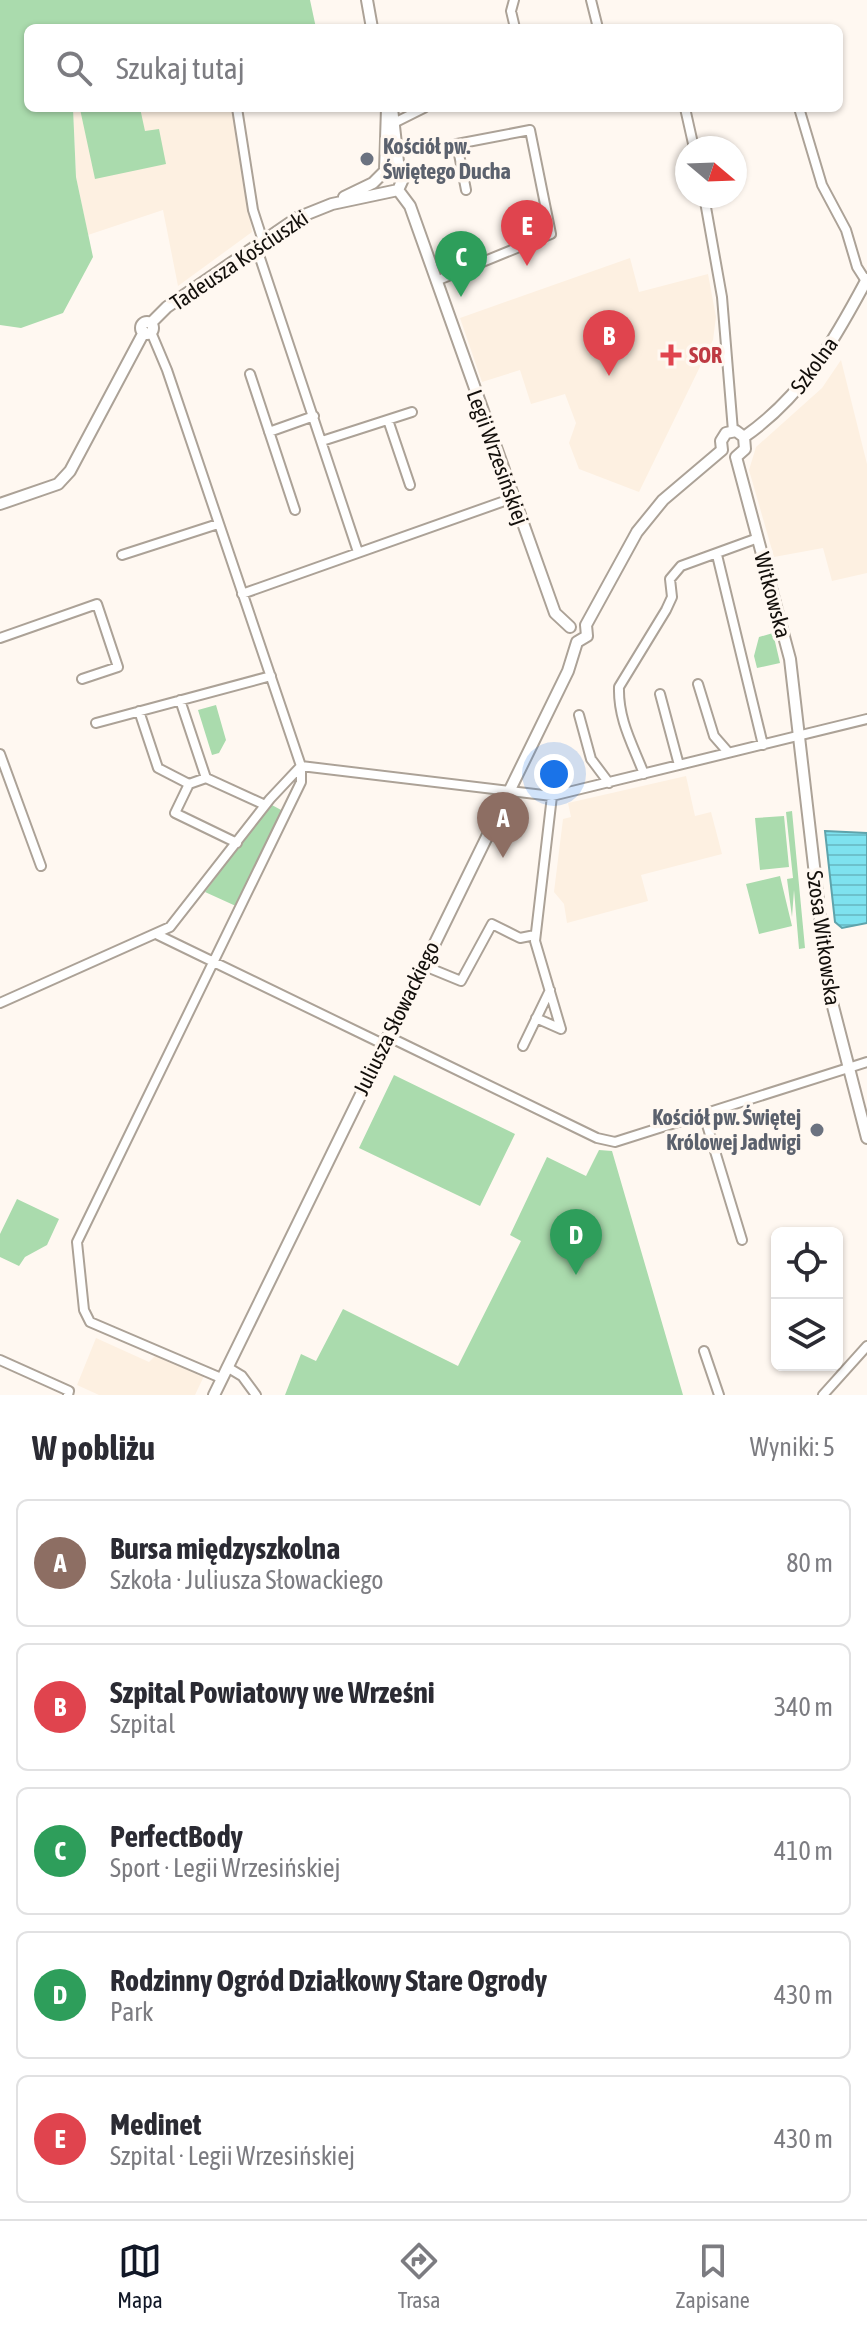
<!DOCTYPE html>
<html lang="pl">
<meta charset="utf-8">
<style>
:root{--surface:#fff;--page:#f7f7f7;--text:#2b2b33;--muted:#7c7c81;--line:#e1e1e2;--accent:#111827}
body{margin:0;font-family:"Asap Condensed",sans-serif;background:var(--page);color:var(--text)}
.controls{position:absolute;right:24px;bottom:24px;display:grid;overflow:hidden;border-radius:12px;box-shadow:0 2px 6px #0004}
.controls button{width:72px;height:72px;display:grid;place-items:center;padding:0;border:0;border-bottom:2px solid var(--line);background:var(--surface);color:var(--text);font:40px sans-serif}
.compass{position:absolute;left:675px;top:136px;width:72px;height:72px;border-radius:50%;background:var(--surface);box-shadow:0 2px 6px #0004;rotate:109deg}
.you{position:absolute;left:554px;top:774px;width:28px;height:28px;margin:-20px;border:6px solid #fff;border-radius:50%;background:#1a73e8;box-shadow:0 0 0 12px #1a73e833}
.badge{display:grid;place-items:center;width:52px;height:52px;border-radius:50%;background:var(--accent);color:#fff;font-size:26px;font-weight:700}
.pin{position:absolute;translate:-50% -66px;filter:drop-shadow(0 2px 4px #0008)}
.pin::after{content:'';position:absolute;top:42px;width:28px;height:24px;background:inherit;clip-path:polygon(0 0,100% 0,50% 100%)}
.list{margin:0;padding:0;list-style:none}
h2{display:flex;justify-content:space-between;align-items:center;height:104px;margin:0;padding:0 32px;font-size:34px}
h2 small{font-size:26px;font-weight:400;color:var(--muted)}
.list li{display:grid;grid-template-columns:52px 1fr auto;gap:24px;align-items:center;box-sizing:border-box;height:128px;margin:0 16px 16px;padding:0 16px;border:2px solid var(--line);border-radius:12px}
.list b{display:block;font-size:30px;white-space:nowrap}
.list p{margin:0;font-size:26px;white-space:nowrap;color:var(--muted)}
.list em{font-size:26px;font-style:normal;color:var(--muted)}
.icon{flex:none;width:44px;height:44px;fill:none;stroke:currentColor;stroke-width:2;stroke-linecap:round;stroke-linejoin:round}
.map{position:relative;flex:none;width:867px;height:1395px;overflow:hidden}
.search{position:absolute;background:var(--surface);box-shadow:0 2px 6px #0004;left:24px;right:24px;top:24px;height:88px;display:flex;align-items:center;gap:20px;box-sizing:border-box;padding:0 28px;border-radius:12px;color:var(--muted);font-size:30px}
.sheet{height:824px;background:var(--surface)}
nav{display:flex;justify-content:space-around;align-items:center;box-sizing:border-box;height:112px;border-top:2px solid var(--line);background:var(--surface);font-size:22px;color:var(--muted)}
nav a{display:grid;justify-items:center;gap:4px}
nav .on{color:var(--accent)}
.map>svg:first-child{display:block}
.built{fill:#fdf0e1}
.green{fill:#aadbad}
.water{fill:url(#water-rules);stroke:#5ea3ab;stroke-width:2}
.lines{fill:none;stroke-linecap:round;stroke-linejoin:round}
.minor-casing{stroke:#aca297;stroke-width:12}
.tertiary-casing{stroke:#aca297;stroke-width:14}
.minor{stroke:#fff;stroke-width:8}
.tertiary{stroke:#fff;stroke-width:10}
.worship-dot{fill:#6b7280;stroke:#fff8f1;stroke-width:3}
.health-dot{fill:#e0444e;stroke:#fff8f1;stroke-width:3}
.labels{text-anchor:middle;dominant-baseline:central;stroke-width:7;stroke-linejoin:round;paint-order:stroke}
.worship-label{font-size:22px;font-weight:bold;fill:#5b616d;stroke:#fff8f1;text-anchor:start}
.street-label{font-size:22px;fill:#130f0b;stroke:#fff8f1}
.health-label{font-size:22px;font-weight:bold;fill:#be3a42;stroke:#fff8f1;text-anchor:start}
</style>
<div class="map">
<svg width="867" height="1395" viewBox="0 0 867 1395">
<defs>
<pattern id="water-rules" width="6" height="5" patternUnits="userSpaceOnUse" patternTransform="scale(2)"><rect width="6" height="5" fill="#7ee2ef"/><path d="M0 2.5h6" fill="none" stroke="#6cc1cc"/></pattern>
</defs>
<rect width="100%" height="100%" fill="#fff8f1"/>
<path class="built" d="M73 108H235L252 232 178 286 163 210 88 235 76 177Z
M630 258 639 292 708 274 716 317 713 340 639 492 579 469 569 443 576 423 565 394 531 404 520 370 482 382 460 318Z
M841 360 867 464V573L832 581 823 548 774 557 749 470 756 447 822 388Z
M686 776 695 816 711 812 722 854 641 875 648 901 567 923 564 904 554 892 563 819 571 817 568 803Z
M96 1338 149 1362 155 1356 204 1376 195 1395H99L77 1385Z"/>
<path class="green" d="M0 0H310L316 28H28V108H73L76 177 93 257 63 313 21 328 0 325Z
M140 108 145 131 159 129 166 164 95 179 80 109Z
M773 633 780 663 757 668 754 656 759 637Z
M216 705 226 740 219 753 212 755 198 710Z
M270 804 283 811 238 907 205 892Z
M792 811 805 948 799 949 794 890 792 917 787 879 793 878 786 812Z
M784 816 789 867 760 870 755 818Z
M780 876 792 926 759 934 746 884Z
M394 1075 515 1134 480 1206 359 1148Z
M599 1150 612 1151 683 1395H285L301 1354 316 1361 343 1309 458 1366 521 1241 510 1235 547 1157 586 1176Z
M17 1199 59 1219 47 1245 25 1257 19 1266 0 1257V1234Z"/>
<path class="water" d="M825 831 867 833V923L842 928 835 922Z"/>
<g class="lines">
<defs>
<path id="minor" d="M514 0 511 11 515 28
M591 0 598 28
M237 108 253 210 263 241
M685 108 694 148
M799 108 822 185 846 230 857 267 866 281
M396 122 424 108
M704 196 722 297 733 431
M256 246 358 552
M436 281 551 234 530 130 457 144 466 190
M151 332 167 370 301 766V782L77 1242 84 1310 90 1322 221 1378
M250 374 295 510
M388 420 410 485
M269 432 314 416
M322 441 412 412
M122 555 218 524
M717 555 763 745
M242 594 513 498
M0 638 97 604 118 667 82 679
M698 684 714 736 728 752
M660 694 679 765
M180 700 206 778
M139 711 158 768 189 784
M579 715 591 759 609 783
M96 723 271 676
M0 754 41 866
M301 766 552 796 867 719
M644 774C633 745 618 720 619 687L666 610 672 597 670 579 681 566 758 538
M237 843 175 813 189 784 206 778 265 805
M158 935 383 1044
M422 965 461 981 492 924 520 938 535 935
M0 1003 170 927 270 799 301 766
M536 1018 561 1029 535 941 552 796
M387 1036 597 1138 615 1142 867 1062
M523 1046 550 990
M704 1115 742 1240
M704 1351 719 1395
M0 1360 69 1391 68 1395
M227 1367 242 1376 256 1395
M823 1395 867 1346"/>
<path id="tertiary" d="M367 0 372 28
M392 108 399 171 403 179 398 190
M398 190 410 206 555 613 570 627
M344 197 373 183 385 171 387 108
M141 328a6 6 0 1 1 12 0a6 6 0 1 1-12 0Z
M151 323 167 307 297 218 332 204 398 190
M744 437C803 396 834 341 867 279
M722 450 721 441 726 433 736 431 744 437
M736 457 790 659 828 987 867 1138
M736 457 745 449 744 437
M0 504 58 484 70 471 144 332
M586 625 637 532 663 500 722 450
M577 642 587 636 586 625
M214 1395 568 671 577 642"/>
</defs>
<use href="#minor" class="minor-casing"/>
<use href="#tertiary" class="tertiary-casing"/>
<use href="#minor" class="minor"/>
<use href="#tertiary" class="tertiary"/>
</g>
<g class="worship-dot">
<circle cx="367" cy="159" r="8"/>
<circle cx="817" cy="1130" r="8"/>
</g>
<path class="health-dot" d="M667 343h8v8h8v8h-8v8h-8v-8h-8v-8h8z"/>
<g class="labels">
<g class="worship-label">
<text x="383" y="146">Kościół pw.<tspan x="383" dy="25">Świętego Ducha</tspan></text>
<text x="801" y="1117" text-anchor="end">Kościół pw. Świętej<tspan x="801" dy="25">Królowej Jadwigi</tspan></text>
</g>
<g class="street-label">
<text transform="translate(239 260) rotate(-34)">Tadeusza Kościuszki</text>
<text transform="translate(814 365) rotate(-54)">Szkolna</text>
<text transform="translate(498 457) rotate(70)">Legii Wrzesińskiej</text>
<text transform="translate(773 595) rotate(75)">Witkowska</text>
<text transform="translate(824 938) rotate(82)">Szosa Witkowska</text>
<text transform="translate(396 1018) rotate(-64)">Juliusza Słowackiego</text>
</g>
<g class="health-label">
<text x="689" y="355">SOR</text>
</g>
</g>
</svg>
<div class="controls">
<button><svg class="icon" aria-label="locate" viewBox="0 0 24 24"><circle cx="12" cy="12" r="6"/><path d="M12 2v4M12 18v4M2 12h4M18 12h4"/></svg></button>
<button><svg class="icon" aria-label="layers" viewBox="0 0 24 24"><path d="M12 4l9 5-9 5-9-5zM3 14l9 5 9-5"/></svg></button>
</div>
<svg class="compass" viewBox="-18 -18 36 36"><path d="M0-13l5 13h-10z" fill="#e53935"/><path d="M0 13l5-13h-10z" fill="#7c7c81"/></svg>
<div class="you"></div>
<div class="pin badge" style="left:503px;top:858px;background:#8d6e63">A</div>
<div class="pin badge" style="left:609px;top:376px;background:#e0444e">B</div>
<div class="pin badge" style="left:461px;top:297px;background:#2e9e5b">C</div>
<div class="pin badge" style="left:576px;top:1275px;background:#2e9e5b">D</div>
<div class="pin badge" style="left:527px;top:266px;background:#e0444e">E</div>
<div class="search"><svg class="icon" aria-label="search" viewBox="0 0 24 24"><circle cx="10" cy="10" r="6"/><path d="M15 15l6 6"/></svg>Szukaj tutaj</div>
</div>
<section class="sheet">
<h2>W pobliżu<small>Wyniki: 5</small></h2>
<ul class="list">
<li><span class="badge" style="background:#8d6e63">A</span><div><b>Bursa międzyszkolna</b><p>Szkoła · Juliusza Słowackiego</p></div><em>80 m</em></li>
<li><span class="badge" style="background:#e0444e">B</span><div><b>Szpital Powiatowy we Wrześni</b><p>Szpital</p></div><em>340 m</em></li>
<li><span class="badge" style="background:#2e9e5b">C</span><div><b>PerfectBody</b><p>Sport · Legii Wrzesińskiej</p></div><em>410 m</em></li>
<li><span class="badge" style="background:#2e9e5b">D</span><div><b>Rodzinny Ogród Działkowy Stare Ogrody</b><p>Park</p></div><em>430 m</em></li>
<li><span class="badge" style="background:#e0444e">E</span><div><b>Medinet</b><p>Szpital · Legii Wrzesińskiej</p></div><em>430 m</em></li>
</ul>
</section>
<nav>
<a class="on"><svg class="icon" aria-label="map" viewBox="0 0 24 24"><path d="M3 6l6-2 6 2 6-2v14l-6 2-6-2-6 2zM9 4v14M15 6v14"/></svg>Mapa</a>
<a><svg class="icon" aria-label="directions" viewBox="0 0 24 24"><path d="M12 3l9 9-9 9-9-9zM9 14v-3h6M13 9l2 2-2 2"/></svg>Trasa</a>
<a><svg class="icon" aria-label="saved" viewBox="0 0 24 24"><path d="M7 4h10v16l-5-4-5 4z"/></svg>Zapisane</a>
</nav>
